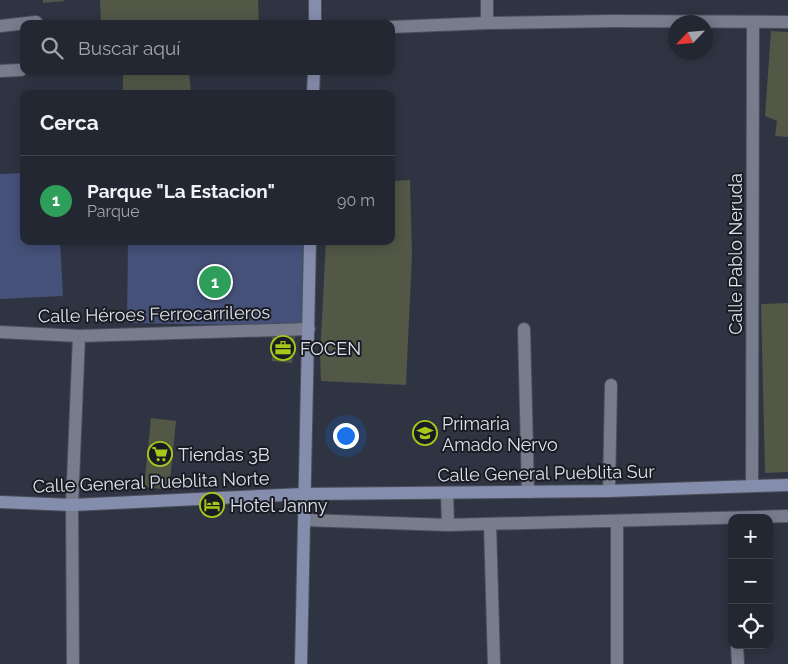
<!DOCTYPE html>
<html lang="es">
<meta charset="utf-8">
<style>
:root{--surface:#232732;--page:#2b2f3a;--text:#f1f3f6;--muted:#a3a5ac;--line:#40444d;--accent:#a9c719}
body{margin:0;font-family:Raleway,sans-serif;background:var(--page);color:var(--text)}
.controls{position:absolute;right:15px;bottom:15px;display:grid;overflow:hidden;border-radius:10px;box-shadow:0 2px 12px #0003}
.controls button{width:45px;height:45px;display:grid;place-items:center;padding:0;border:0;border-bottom:1px solid var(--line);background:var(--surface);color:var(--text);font:25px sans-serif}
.compass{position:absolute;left:668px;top:15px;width:45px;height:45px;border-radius:50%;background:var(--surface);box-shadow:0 2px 12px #0003;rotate:244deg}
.you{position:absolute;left:345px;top:435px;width:18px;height:18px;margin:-12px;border:4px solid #fff;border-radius:50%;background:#1a73e8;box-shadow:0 0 0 8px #1a73e833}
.badge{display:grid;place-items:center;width:32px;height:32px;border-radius:50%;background:var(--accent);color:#fff;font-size:16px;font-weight:700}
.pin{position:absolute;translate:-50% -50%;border:2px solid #fff;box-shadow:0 1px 5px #0006}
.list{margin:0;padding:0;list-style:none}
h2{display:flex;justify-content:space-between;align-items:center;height:65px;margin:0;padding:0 20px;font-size:21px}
h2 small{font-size:16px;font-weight:400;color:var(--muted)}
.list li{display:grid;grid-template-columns:32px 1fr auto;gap:15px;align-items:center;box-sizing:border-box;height:90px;padding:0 20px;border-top:1px solid var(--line)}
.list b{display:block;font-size:19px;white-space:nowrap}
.list p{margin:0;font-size:16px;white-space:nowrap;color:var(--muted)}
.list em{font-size:16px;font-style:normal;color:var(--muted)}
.icon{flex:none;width:28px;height:28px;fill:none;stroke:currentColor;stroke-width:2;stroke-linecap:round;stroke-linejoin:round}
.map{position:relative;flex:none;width:788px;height:664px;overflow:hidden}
.search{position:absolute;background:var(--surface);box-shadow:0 2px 12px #0003;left:20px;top:20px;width:375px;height:55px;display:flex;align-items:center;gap:12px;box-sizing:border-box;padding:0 18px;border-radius:10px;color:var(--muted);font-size:19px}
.panel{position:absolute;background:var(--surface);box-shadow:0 2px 12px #0003;left:20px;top:90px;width:375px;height:155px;border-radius:10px}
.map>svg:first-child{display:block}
.green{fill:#46517a}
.building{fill:#525746}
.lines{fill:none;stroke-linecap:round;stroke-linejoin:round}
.street-casing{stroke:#4c4f5b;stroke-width:14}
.secondary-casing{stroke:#4c4f5b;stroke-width:14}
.street{stroke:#787d8e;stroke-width:12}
.secondary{stroke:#848dac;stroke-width:12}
.labels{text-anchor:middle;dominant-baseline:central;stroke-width:4;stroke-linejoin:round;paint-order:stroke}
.street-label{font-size:18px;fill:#dfe2eb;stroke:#1a1c23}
.poi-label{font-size:18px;fill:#dfe2eb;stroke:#1a1c23;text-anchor:start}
</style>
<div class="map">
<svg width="788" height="664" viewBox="0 0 788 664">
<rect width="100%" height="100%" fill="#2f3443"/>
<path class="green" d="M24 173V241H60L63 296 0 299V174Z
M128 241H303L302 326 127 323Z"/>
<path class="building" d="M43 0H64V1L43 3Z
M100 0H258L259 24H101Z
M771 31 788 32V137L775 136 777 121 765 116Z
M123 71H189L191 94H123Z
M410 180 412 254 406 385 321 381 320 357 326 241H391V181Z
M788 303V472L765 473 761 304Z
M272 334 295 336 292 363 272 361Z
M151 418 176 421 169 490 144 487Z"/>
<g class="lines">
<defs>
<path id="street" d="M487 23V0
M0 26 36 22
M391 27 487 23 611 21 788 22
M0 71 21 70
M524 329 528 492
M0 332 79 336 309 329
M752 485 753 22
M609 491 611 385
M447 493 448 525
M305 520 448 525 788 516
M490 524 494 664
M737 645 738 664
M73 664 72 505 79 336
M617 664V521"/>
<path id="secondary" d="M315 24V0
M313 94 314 71
M0 502 72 505 304 494 609 491 788 485
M301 664 310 241"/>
</defs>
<use href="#street" class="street-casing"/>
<use href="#secondary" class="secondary-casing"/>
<use href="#street" class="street"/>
<use href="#secondary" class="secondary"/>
</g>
<defs>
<symbol id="office-ring" viewBox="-11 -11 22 22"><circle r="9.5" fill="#1a1c23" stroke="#a9c719" stroke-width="1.5"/><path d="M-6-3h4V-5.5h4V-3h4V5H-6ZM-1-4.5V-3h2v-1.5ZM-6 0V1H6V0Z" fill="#a9c719"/></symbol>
<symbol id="school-ring" viewBox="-11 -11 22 22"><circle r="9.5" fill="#1a1c23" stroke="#a9c719" stroke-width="1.5"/><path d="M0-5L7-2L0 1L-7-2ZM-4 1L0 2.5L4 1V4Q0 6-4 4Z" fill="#a9c719"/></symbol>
<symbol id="supermarket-ring" viewBox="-11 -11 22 22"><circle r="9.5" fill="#1a1c23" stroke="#a9c719" stroke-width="1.5"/><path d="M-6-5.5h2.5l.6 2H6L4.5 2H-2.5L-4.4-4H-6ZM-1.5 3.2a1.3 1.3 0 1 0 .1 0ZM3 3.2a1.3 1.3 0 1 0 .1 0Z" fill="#a9c719"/></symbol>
<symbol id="hotel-ring" viewBox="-11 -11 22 22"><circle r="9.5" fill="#1a1c23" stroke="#a9c719" stroke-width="1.5"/><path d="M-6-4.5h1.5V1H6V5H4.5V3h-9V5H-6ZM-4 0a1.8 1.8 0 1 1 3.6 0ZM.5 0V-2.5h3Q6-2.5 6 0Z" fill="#a9c719"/></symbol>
</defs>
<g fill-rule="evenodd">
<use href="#office-ring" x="269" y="334" width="28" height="28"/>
<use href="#school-ring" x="411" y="419" width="28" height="28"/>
<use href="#supermarket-ring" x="146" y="440" width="28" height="28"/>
<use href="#hotel-ring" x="198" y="491" width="28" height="28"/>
</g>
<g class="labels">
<g class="street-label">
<text transform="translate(735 254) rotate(-90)">Calle Pablo Neruda</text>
<text transform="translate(154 314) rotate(-1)">Calle Héroes Ferrocarrileros</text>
<text transform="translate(546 473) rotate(-1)">Calle General Pueblita Sur</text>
<text transform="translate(151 482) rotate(-2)">Calle General Pueblita Norte</text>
</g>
<g class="poi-label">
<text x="300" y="348">FOCEN</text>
<text x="442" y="423">Primaria<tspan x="442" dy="21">Amado Nervo</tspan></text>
<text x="178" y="454">Tiendas 3B</text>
<text x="230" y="505">Hotel Janny</text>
</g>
</g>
</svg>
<div class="controls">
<button>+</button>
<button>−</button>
<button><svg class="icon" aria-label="locate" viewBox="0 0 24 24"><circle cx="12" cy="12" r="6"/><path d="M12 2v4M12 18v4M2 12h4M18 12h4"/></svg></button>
</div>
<svg class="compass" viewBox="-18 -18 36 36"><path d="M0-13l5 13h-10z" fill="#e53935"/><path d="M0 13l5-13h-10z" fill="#a3a5ac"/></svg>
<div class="you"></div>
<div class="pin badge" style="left:215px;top:282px;background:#2e9e5b">1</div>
<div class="search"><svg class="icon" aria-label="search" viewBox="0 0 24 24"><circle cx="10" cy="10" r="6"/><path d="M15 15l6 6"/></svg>Buscar aquí</div>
<section class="panel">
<h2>Cerca<small></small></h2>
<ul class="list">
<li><span class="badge" style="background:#2e9e5b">1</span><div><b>Parque &quot;La Estacion&quot;</b><p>Parque</p></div><em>90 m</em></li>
</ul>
</section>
</div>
